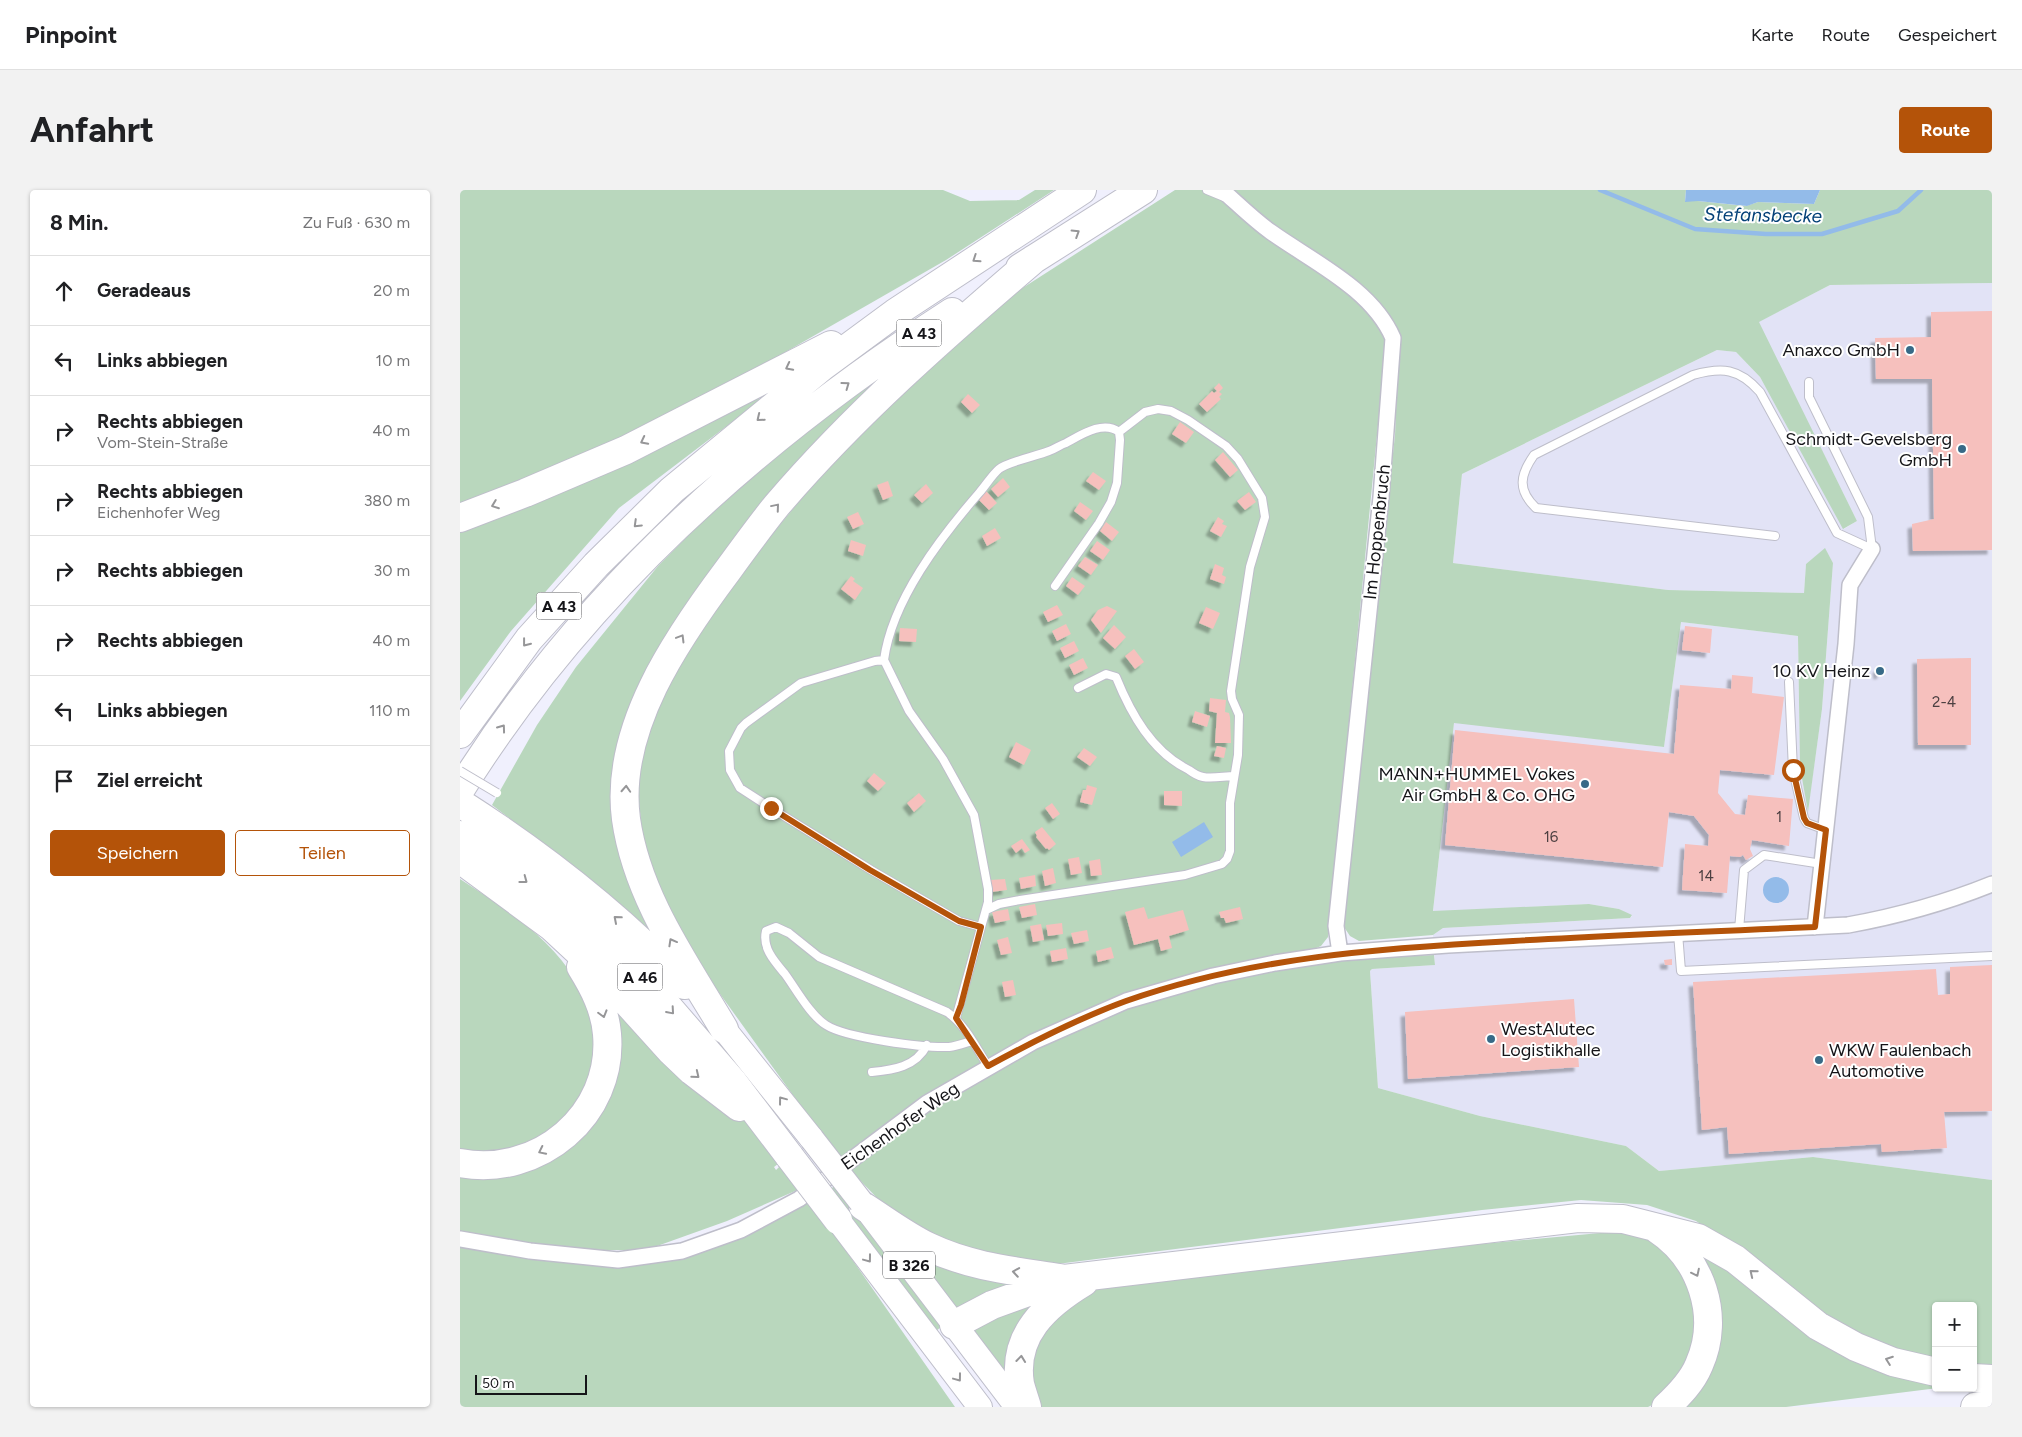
<!DOCTYPE html>
<html lang="de">
<meta charset="utf-8">
<style>
:root{--surface:#fff;--page:#f2f2f2;--text:#202124;--muted:#757577;--line:#e0e0e0;--accent:#b45309}
body{margin:0;font-family:Figtree,sans-serif;background:var(--page);color:var(--text)}
.controls{position:absolute;right:15px;bottom:15px;display:grid;overflow:hidden;border-radius:5px;box-shadow:0 1px 4px #0004}
.controls button{width:45px;height:45px;display:grid;place-items:center;padding:0;border:0;border-bottom:1px solid var(--line);background:var(--surface);color:var(--text);font:25px sans-serif}
.scale{position:absolute;left:15px;bottom:12px;width:112px;box-sizing:border-box;padding-left:5px;border:2px solid #151519;border-top:0;font-size:14px;line-height:18px;white-space:nowrap;color:#151519;-webkit-text-stroke:4px #fff;paint-order:stroke}
.stop{position:absolute;width:15px;height:15px;margin:-11px;border:4px solid #b45309;border-radius:50%;background:#fff}
.stop.end{background:#b45309;border-color:#fff;box-shadow:0 1px 5px #0008}
.list{margin:0;padding:0;list-style:none}
h2{display:flex;justify-content:space-between;align-items:center;height:65px;margin:0;padding:0 20px;font-size:21px}
h2 small{font-size:16px;font-weight:400;color:var(--muted)}
.list li{display:grid;grid-template-columns:32px 1fr auto;gap:15px;align-items:center;box-sizing:border-box;height:70px;padding:0 20px;border-top:1px solid var(--line)}
.list b{display:block;font-size:19px;white-space:nowrap}
.list p{margin:0;font-size:16px;white-space:nowrap;color:var(--muted)}
.list em{font-size:16px;font-style:normal;color:var(--muted)}
.actions{display:flex;gap:10px;padding:15px 20px}
.actions a{flex:1;padding:11px 0;border:1px solid var(--accent);border-radius:5px;text-align:center;font-size:18px;color:var(--accent)}
.actions .main{background:var(--accent);color:#fff}
.icon{flex:none;width:28px;height:28px;fill:none;stroke:currentColor;stroke-width:2;stroke-linecap:round;stroke-linejoin:round}
.map{position:relative;flex:none;width:1532px;height:1217px;overflow:hidden;border-radius:5px}
header{display:flex;align-items:center;gap:30px;box-sizing:border-box;height:70px;padding:0 25px;background:var(--surface);border-bottom:1px solid var(--line)}
header strong{font-size:24px}
nav{display:flex;gap:28px;margin-inline-start:auto;font-size:18px}
.intro{display:flex;align-items:center;justify-content:space-between;box-sizing:border-box;height:120px;padding:0 30px}
h1{margin:0;font-size:35px}
.button{padding:12px 22px;border-radius:5px;background:var(--accent);color:#fff;font-size:18px;font-weight:700}
main{display:flex;gap:30px;padding:0 30px}
aside{flex:1;background:var(--surface);border-radius:5px;box-shadow:0 1px 4px #0004}
.map>svg:first-child{display:block}
.built{fill:#e2e3f6}
.green{fill:#b9d7bd}
.water{fill:#93bbe9}
.lines{fill:none;stroke-linecap:round;stroke-linejoin:round}
.stream{stroke:#93bbe9;stroke-width:4.5}
.building{fill:#f6c0bd;filter:url(#shadow)}
.service-casing{stroke:#bebeca;stroke-width:10}
.minor-casing{stroke:#bebeca;stroke-width:18}
.primary-casing{stroke:#bebeca;stroke-width:26}
.motorway-casing{stroke:#bebeca;stroke-width:30}
.service{stroke:#fff;stroke-width:8}
.minor{stroke:#fff;stroke-width:15}
.primary{stroke:#fff;stroke-width:24}
.motorway{stroke:#fff;stroke-width:28}
.service-bridge-casing{stroke:#bebeca;stroke-width:10;stroke-linecap:butt}
.primary-bridge-casing{stroke:#bebeca;stroke-width:26;stroke-linecap:butt}
.motorway-bridge-casing{stroke:#bebeca;stroke-width:30;stroke-linecap:butt}
.service-bridge{stroke:#fff;stroke-width:8}
.primary-bridge{stroke:#fff;stroke-width:24}
.motorway-bridge{stroke:#fff;stroke-width:28}
.oneway{stroke:#969698}
.route{stroke:#b45309;stroke-width:6}
.poi-dot{fill:#376a87;stroke:#fff;stroke-width:2}
.labels{text-anchor:middle;dominant-baseline:central;stroke-width:4;stroke-linejoin:round;paint-order:stroke}
.number-label{font-size:15px;fill:#4d4042}
.shield{fill:#fff;stroke:#5b5b5e;stroke-width:1}
.shield-label{font-size:16px;font-weight:bold;fill:#151519}
.poi-label{font-size:18px;fill:#151519;stroke:#fff;text-anchor:end}
.street-label{font-size:18px;fill:#151519;stroke:#fff}
.water-label{font-size:19px;font-style:italic;fill:#034077;stroke:#fff}
</style>
<header>
<strong>Pinpoint</strong>
<nav><a>Karte</a><a>Route</a><a>Gespeichert</a></nav>
</header>
<div class="intro"><h1>Anfahrt</h1><a class="button">Route</a></div>
<main>
<aside>
<h2>8 Min.<small>Zu Fuß · 630 m</small></h2>
<ul class="list">
<li><svg class="icon" aria-label="ahead" viewBox="0 0 24 24"><path d="M12 20V5M6 11l6-6 6 6"/></svg><div><b>Geradeaus</b></div><em>20 m</em></li>
<li><svg class="icon" aria-label="left" viewBox="0 0 24 24"><path d="M17 20v-9H6M10 6l-5 5 5 5"/></svg><div><b>Links abbiegen</b></div><em>10 m</em></li>
<li><svg class="icon" aria-label="right" viewBox="0 0 24 24"><path d="M7 20v-9h11M14 6l5 5-5 5"/></svg><div><b>Rechts abbiegen</b><p>Vom-Stein-Straße</p></div><em>40 m</em></li>
<li><svg class="icon" aria-label="right" viewBox="0 0 24 24"><path d="M7 20v-9h11M14 6l5 5-5 5"/></svg><div><b>Rechts abbiegen</b><p>Eichenhofer Weg</p></div><em>380 m</em></li>
<li><svg class="icon" aria-label="right" viewBox="0 0 24 24"><path d="M7 20v-9h11M14 6l5 5-5 5"/></svg><div><b>Rechts abbiegen</b></div><em>30 m</em></li>
<li><svg class="icon" aria-label="right" viewBox="0 0 24 24"><path d="M7 20v-9h11M14 6l5 5-5 5"/></svg><div><b>Rechts abbiegen</b></div><em>40 m</em></li>
<li><svg class="icon" aria-label="left" viewBox="0 0 24 24"><path d="M17 20v-9H6M10 6l-5 5 5 5"/></svg><div><b>Links abbiegen</b></div><em>110 m</em></li>
<li><svg class="icon" aria-label="arrive" viewBox="0 0 24 24"><path d="M6 21V4h12l-3 4 3 4H6"/></svg><div><b>Ziel erreicht</b></div></li>
</ul>
<div class="actions"><a class="main">Speichern</a><a>Teilen</a></div>
</aside>
<div class="map">
<svg width="1532" height="1217" viewBox="0 0 1532 1217">
<defs>
<filter id="shadow"><feDropShadow dx="-4.5" dy="4.5" stdDeviation="1" flood-color="#0004"/></filter>
</defs>
<rect width="100%" height="100%" fill="#f0f0fd"/>
<path class="built" d="M1532 93V990L1353 967 1199 981 1166 956 1020 926 918 898 910 781 912 779 975 775 973 745 983 738 1170 728 1172 726 1159 719 1129 714 973 722 994 532 1204 557 1221 432 1338 446 1340 577 1348 620 1362 519 1373 373 1365 359 1346 374 1344 403 1208 400 993 373 1002 284 1257 160 1276 162 1300 187 1384 339 1397 331 1298 132 1370 95Z"/>
<path class="green" d="M0 0H483L510 11 559 10 575 0H594L486 70 219 223 0 322Z
M715 0H1226L1225 11H1238L1286 16 1298 12 1354 14 1360 0H1532V93L1370 95 1299 132 1397 331 1383 339 1300 187 1276 162 1257 160 1002 284 993 373 1208 400 1344 403 1346 374 1365 358 1373 373 1362 519 1348 622 1340 577 1338 446 1221 432 1204 557 994 533 973 721 1129 714 1159 719 1172 725 1170 728 983 738 973 745 899 751 890 746 882 734 935 245 939 149 933 131 926 153 868 747 861 756 854 759 665 806 623 821 556 853 463 908 381 969 369 955 242 779 222 748 195 692 182 642 177 591 186 553 206 494 252 418 399 238 544 110Z
M472 147 195 466 162 624 214 767 111 675 32 615 77 535 116 477 198 376 237 337 359 226Z
M291 204 301 210 159 318 51 441 0 511V336Z
M0 689C43 717 89 746 116 791 126 806 136 830 136 848 135 876 125 903 108 926 98 939 69 954 53 959 35 964 18 962 0 960Z
M974 765 975 775 912 779 910 781 918 898 1020 926 1166 956 1199 981 1353 967 1532 990V1176L1513 1175V1116H1476V1169L1447 1165 1395 1144 1346 1111 1306 1078 1236 1031 1187 1015 1121 1010 1022 1020 605 1073 570 1074 484 1056 421 1012 390 980 484 911 576 858 669 818 754 792 821 778 904 768Z
M146 803 291 935 323 970 314 977 316 980 322 974 342 998 267 1031 186 1060H117L0 1043V978L14 980 133 924Z
M374 996H377L481 1137 476 1141 410 1057 371 999Z
M350 1009 495 1217H0V1054L114 1074 158 1076Z
M1151 1042 1169 1044 1185 1048 1205 1061 1222 1077 1239 1116 1232 1169 1196 1213 1188 1217H581L571 1197 570 1175 576 1147 611 1107 646 1097 935 1062Z
M1222 1050 1476 1191V1198H1478L1326 1217H1218L1250 1172Z
M449 1055 567 1090 499 1125Z
M583 1104 555 1194 506 1135Z"/>
<path class="water" d="M1226 0H1360L1354 14 1298 12 1287 16 1238 11 1225 12Z
M744 632 753 647 721 667 712 652Z
M1303 700a13 13 0 1 1 26 0a13 13 0 1 1-26 0Z"/>
<g class="lines">
<path class="stream" d="M1140 0 1235 39 1306 44H1362L1438 21 1461 0"/>
</g>
<path class="building" d="M1532 121V360L1453 361 1452 334 1474 329 1472 189H1416L1415 148 1471 147V122Z
M759 193 763 198 759 202 762 204 759 207 761 209 747 222 739 214 752 201 754 203 757 201 754 198Z
M508 204 520 215 512 223 501 212Z
M720 232 734 242 726 253 712 244Z
M763 262 778 280 770 287 755 270Z
M633 282 646 291 639 300 626 291Z
M543 288 550 297 538 307 531 299Z
M428 291 433 306 423 310 417 295Z
M466 294 473 303 462 313 454 305Z
M526 301 537 313 529 320 518 309Z
M789 302 796 312 785 320 777 311Z
M620 312 633 321 626 330 614 321Z
M398 322 404 334 393 339 387 327Z
M758 327 764 331 762 334 767 336 761 347 750 341Z
M646 332 659 342 652 351 640 341Z
M535 338 541 348 527 356 522 346Z
M391 350 406 355 403 366 388 361Z
M637 351 650 360 643 370 630 361Z
M625 367 638 375 631 385 618 376Z
M755 374 764 378 762 385 766 387 764 394 750 389Z
M391 386 395 389 393 391 403 398 395 410 381 399Z
M612 387 625 396 618 405 606 396Z
M597 415 603 425 588 432 583 422Z
M647 416 657 421 641 443 631 430 638 420Z
M746 417 760 423 753 439 739 433Z
M606 434 611 444 597 451 592 441Z
M654 435 666 447 655 459 643 448Z
M1225 436 1252 439 1250 463 1222 460Z
M440 438 457 439 456 452 439 451Z
M614 451 619 461 605 468 600 458Z
M674 459 684 472 675 479 665 466Z
M623 468 628 478 614 485 609 475Z
M1511 468V555H1458L1457 469Z
M1417 478H1421L1422 484 1418 485Z
M1272 485 1293 487 1292 503 1324 507 1314 585 1260 580 1258 603 1275 624 1285 625 1288 605 1333 609 1329 656 1292 650 1290 659 1293 666 1286 670 1283 665 1280 667 1270 666 1267 703 1222 700 1225 654 1248 656 1249 645 1234 626 1209 622 1203 677 985 655 995 540 1214 564 1220 495 1271 499Z
M750 508 766 510 765 522 769 523 770 527 771 553H755L757 523 749 521Z
M735 521 750 526 747 537 732 532Z
M556 552 571 560 564 575 549 567Z
M757 556 766 558 764 568 754 566Z
M624 558 637 567 630 576 617 567Z
M414 583 426 593 418 601 407 591Z
M627 595 637 598 632 615 620 612 623 600H626Z
M704 601H722V616L704 615Z
M459 603 466 611 454 622 447 613Z
M592 613 600 624 593 629 585 618Z
M582 637 596 654 589 660 587 658 586 659 576 647 577 646 575 642Z
M562 649 570 660 565 663 562 658 556 663 551 656Z
M619 667 622 683 611 685 608 669Z
M640 669 642 685 631 686 629 671Z
M593 678 596 693 585 696 582 681Z
M575 685 576 696 561 699 559 688Z
M545 689 547 700 531 702 530 690Z
M575 714 577 725 562 728 559 717Z
M684 717 688 729 723 720 729 740 709 746 712 758 701 761 698 749 674 755 665 722Z
M780 717 783 729 766 733 764 728H761L759 722Z
M548 719 550 730 535 733 532 722Z
M602 733 603 744 588 746 586 735Z
M581 734 584 750 573 752 570 736Z
M627 740 629 751 614 754 611 743Z
M548 747 552 763 541 765 537 750Z
M651 757 654 768 638 772 636 761Z
M606 758 608 769 592 772 590 761Z
M1212 769V775H1205L1204 770Z
M1532 775V921L1484 922 1487 958 1422 962 1421 954 1269 964 1267 937 1242 940 1233 792 1476 779 1478 805 1490 804V777Z
M553 790 556 805 545 807 542 792Z
M1114 809 1119 877 948 889 945 822Z"/>
<g class="lines">
<defs>
<path id="service" d="M747 0 764 7
M1349 192V207L1408 327 1412 359
M1315 346 1076 318C1057 300 1060 285 1074 265L1233 185C1262 177 1279 178 1300 202L1377 343 1412 359
M424 470 415 471 341 493 286 533 281 538 269 561 270 580 280 598 311 618 411 680 499 731 521 737
M1329 492 1333 580 1344 628 1347 633 1366 640
M618 498 646 484 656 487C671 524 692 562 729 580 733 583 738 586 743 587 752 589 765 586 774 586
M526 720 539 714 560 710 725 685 762 674 767 669 770 661V613L778 565 779 525 772 509 771 501 790 377 805 327 802 308 778 269 766 256 728 230 711 221 698 219 685 222 659 242
M1279 740 1284 680 1304 665 1362 674
M1218 743 1221 781 1532 766
M496 828 528 712V699L514 625 483 569 449 521 424 470C432 410 481 347 519 303 526 295 532 285 539 279 547 272 577 266 589 261 595 259 600 255 606 253 621 245 643 230 659 242L660 250 657 293 651 312 639 333 595 396
M512 851C505 853 497 856 489 857 464 858 386 848 366 835 350 825 336 799 325 784 314 771 302 758 306 741L316 737 329 743 359 767 487 822C506 835 516 858 528 876
M412 882C433 880 456 877 467 855"/>
<path id="minor" d="M762 0C778 14 794 30 811 42 853 72 912 99 933 148L921 307 876 736 880 763
M1355 737 1386 454 1390 395 1412 359
M0 1049 70 1061 158 1070 222 1061 281 1040 339 1009 467 913 573 852 666 811 753 786 815 773 880 763 988 755 1388 735C1438 726 1485 713 1532 694"/>
<path id="primary" d="M264 839 352 949
M411 1025 557 1217
M378 1030 520 1217"/>
<path id="motorway" d="M560 78 683 0
M0 328 65 303 166 260 371 155
M0 544 69 449 136 375 212 300 363 176 435 123 622 0
M0 600C122 404 300 246 492 122
M0 613C83 666 156 723 225 795
M0 645 25 661 85 705 135 746 190 796 273 892 330 967
M0 669 92 737 135 777 211 861 232 881 279 917
M264 839C225 773 177 707 166 629 154 539 217 448 268 380 284 358 300 336 317 315 394 225 484 146 574 69
M0 973C78 988 154 925 147 844 145 819 134 798 121 777
M403 1016C425 1030 446 1046 469 1057 511 1077 555 1081 600 1088
M1197 1039C1241 1068 1261 1126 1239 1175 1232 1192 1219 1205 1206 1217
M494 1135 532 1115 604 1089 1118 1028 1163 1029 1238 1048 1275 1069 1358 1136 1396 1157 1433 1172 1476 1182
M1513 1188 1532 1189
M567 1217C565 1210 562 1202 560 1194 552 1145 586 1115 624 1092
M1515 1217 1532 1215"/>
</defs>
<use href="#service" class="service-casing"/>
<use href="#minor" class="minor-casing"/>
<use href="#primary" class="primary-casing"/>
<use href="#motorway" class="motorway-casing"/>
<use href="#service" class="service"/>
<use href="#minor" class="minor"/>
<use href="#primary" class="primary"/>
<use href="#motorway" class="motorway"/>
<defs>
<path id="service-bridge" d="M0 581 37 603"/>
<path id="primary-bridge" d="M352 949 401 1012"/>
<path id="motorway-bridge" d="M330 967 378 1030"/>
</defs>
<use href="#service-bridge" class="service-bridge-casing"/>
<use href="#primary-bridge" class="primary-bridge-casing"/>
<use href="#motorway-bridge" class="motorway-bridge-casing"/>
<use href="#service-bridge" class="service-bridge"/>
<use href="#primary-bridge" class="primary-bridge"/>
<use href="#motorway-bridge" class="motorway-bridge"/>
</g>
<defs><path id="oneway-chevron" d="M-2-3.5L2.5 0L-2 3.5" fill="none" stroke-width="1.6" stroke-linecap="round" stroke-linejoin="round" transform="scale(1.25)"/></defs>
<g class="oneway">
<use href="#oneway-chevron" transform="translate(616 43) rotate(-32)"/>
<use href="#oneway-chevron" transform="translate(516 69) rotate(146)"/>
<use href="#oneway-chevron" transform="translate(329 177) rotate(153)"/>
<use href="#oneway-chevron" transform="translate(386 195) rotate(-36)"/>
<use href="#oneway-chevron" transform="translate(300 228) rotate(141)"/>
<use href="#oneway-chevron" transform="translate(184 251) rotate(153)"/>
<use href="#oneway-chevron" transform="translate(35 315) rotate(159)"/>
<use href="#oneway-chevron" transform="translate(316 317) rotate(-50)"/>
<use href="#oneway-chevron" transform="translate(177 334) rotate(136)"/>
<use href="#oneway-chevron" transform="translate(221 448) rotate(-59)"/>
<use href="#oneway-chevron" transform="translate(66 453) rotate(128)"/>
<use href="#oneway-chevron" transform="translate(42 538) rotate(-54)"/>
<use href="#oneway-chevron" transform="translate(166 599) rotate(-87)"/>
<use href="#oneway-chevron" transform="translate(64 690) rotate(37)"/>
<use href="#oneway-chevron" transform="translate(157 729) rotate(-139)"/>
<use href="#oneway-chevron" transform="translate(212 752) rotate(-119)"/>
<use href="#oneway-chevron" transform="translate(211 821) rotate(49)"/>
<use href="#oneway-chevron" transform="translate(143 824) rotate(74)"/>
<use href="#oneway-chevron" transform="translate(236 885) rotate(39)"/>
<use href="#oneway-chevron" transform="translate(322 910) rotate(-127)"/>
<use href="#oneway-chevron" transform="translate(82 961) rotate(154)"/>
<use href="#oneway-chevron" transform="translate(408 1069) rotate(53)"/>
<use href="#oneway-chevron" transform="translate(556 1082) rotate(-171)"/>
<use href="#oneway-chevron" transform="translate(1236 1083) rotate(64)"/>
<use href="#oneway-chevron" transform="translate(1293 1083) rotate(-141)"/>
<use href="#oneway-chevron" transform="translate(561 1169) rotate(-84)"/>
<use href="#oneway-chevron" transform="translate(1429 1170) rotate(-160)"/>
<use href="#oneway-chevron" transform="translate(498 1188) rotate(53)"/>
</g>
<g class="lines">
<path class="route" d="M311 618 410 680 499 731 521 737 501 815 496 828 528 876C572 852 619 828 666 811 791 767 922 758 1053 751 1154 745 1254 741 1355 737L1366 640 1347 633 1344 628 1333 580"/>
</g>
<g class="poi-dot">
<circle cx="1450" cy="160" r="5"/>
<circle cx="1502" cy="259" r="5"/>
<circle cx="1420" cy="481" r="5"/>
<circle cx="1125" cy="594" r="5"/>
<circle cx="1031" cy="849" r="5"/>
<circle cx="1359" cy="870" r="5"/>
</g>
<g class="labels">
<g class="number-label">
<text x="1484" y="512">2-4</text>
<text x="1319" y="627">1</text>
<text x="1091" y="647">16</text>
<text x="1246" y="686">14</text>
</g>
<g class="shield">
<rect x="436.5" y="129.5" width="45" height="27" rx="4"/>
<rect x="76.5" y="402.5" width="45" height="27" rx="4"/>
<rect x="157.5" y="773.5" width="45" height="27" rx="4"/>
<rect x="423" y="1061.5" width="52" height="27" rx="4"/>
</g>
<g class="shield-label">
<text x="459" y="143">A 43</text>
<text x="99" y="416">A 43</text>
<text x="180" y="787">A 46</text>
<text x="449" y="1075">B 326</text>
</g>
<g class="poi-label">
<text x="1440" y="160">Anaxco GmbH</text>
<text x="1492" y="249">Schmidt-Gevelsberg<tspan x="1492" dy="21">GmbH</tspan></text>
<text x="1410" y="481">10 KV Heinz</text>
<text x="1115" y="584">MANN+HUMMEL Vokes<tspan x="1115" dy="21">Air GmbH &amp; Co. OHG</tspan></text>
<text x="1041" y="839" text-anchor="start">WestAlutec<tspan x="1041" dy="21">Logistikhalle</tspan></text>
<text x="1369" y="860" text-anchor="start">WKW Faulenbach<tspan x="1369" dy="21">Automotive</tspan></text>
</g>
<g class="street-label">
<text transform="translate(917 342) rotate(-84)">Im Hoppenbruch</text>
<text transform="translate(440 936) rotate(-35)">Eichenhofer Weg</text>
</g>
<g class="water-label">
<text transform="translate(1303 25) rotate(1)">Stefansbecke</text>
</g>
</g>
</svg>
<div class="controls">
<button>+</button>
<button>−</button>
</div>
<div class="scale">50 m</div>
<div class="stop" style="left:1333px;top:580px"></div>
<div class="stop end" style="left:311px;top:618px"></div>
</div>
</main>
